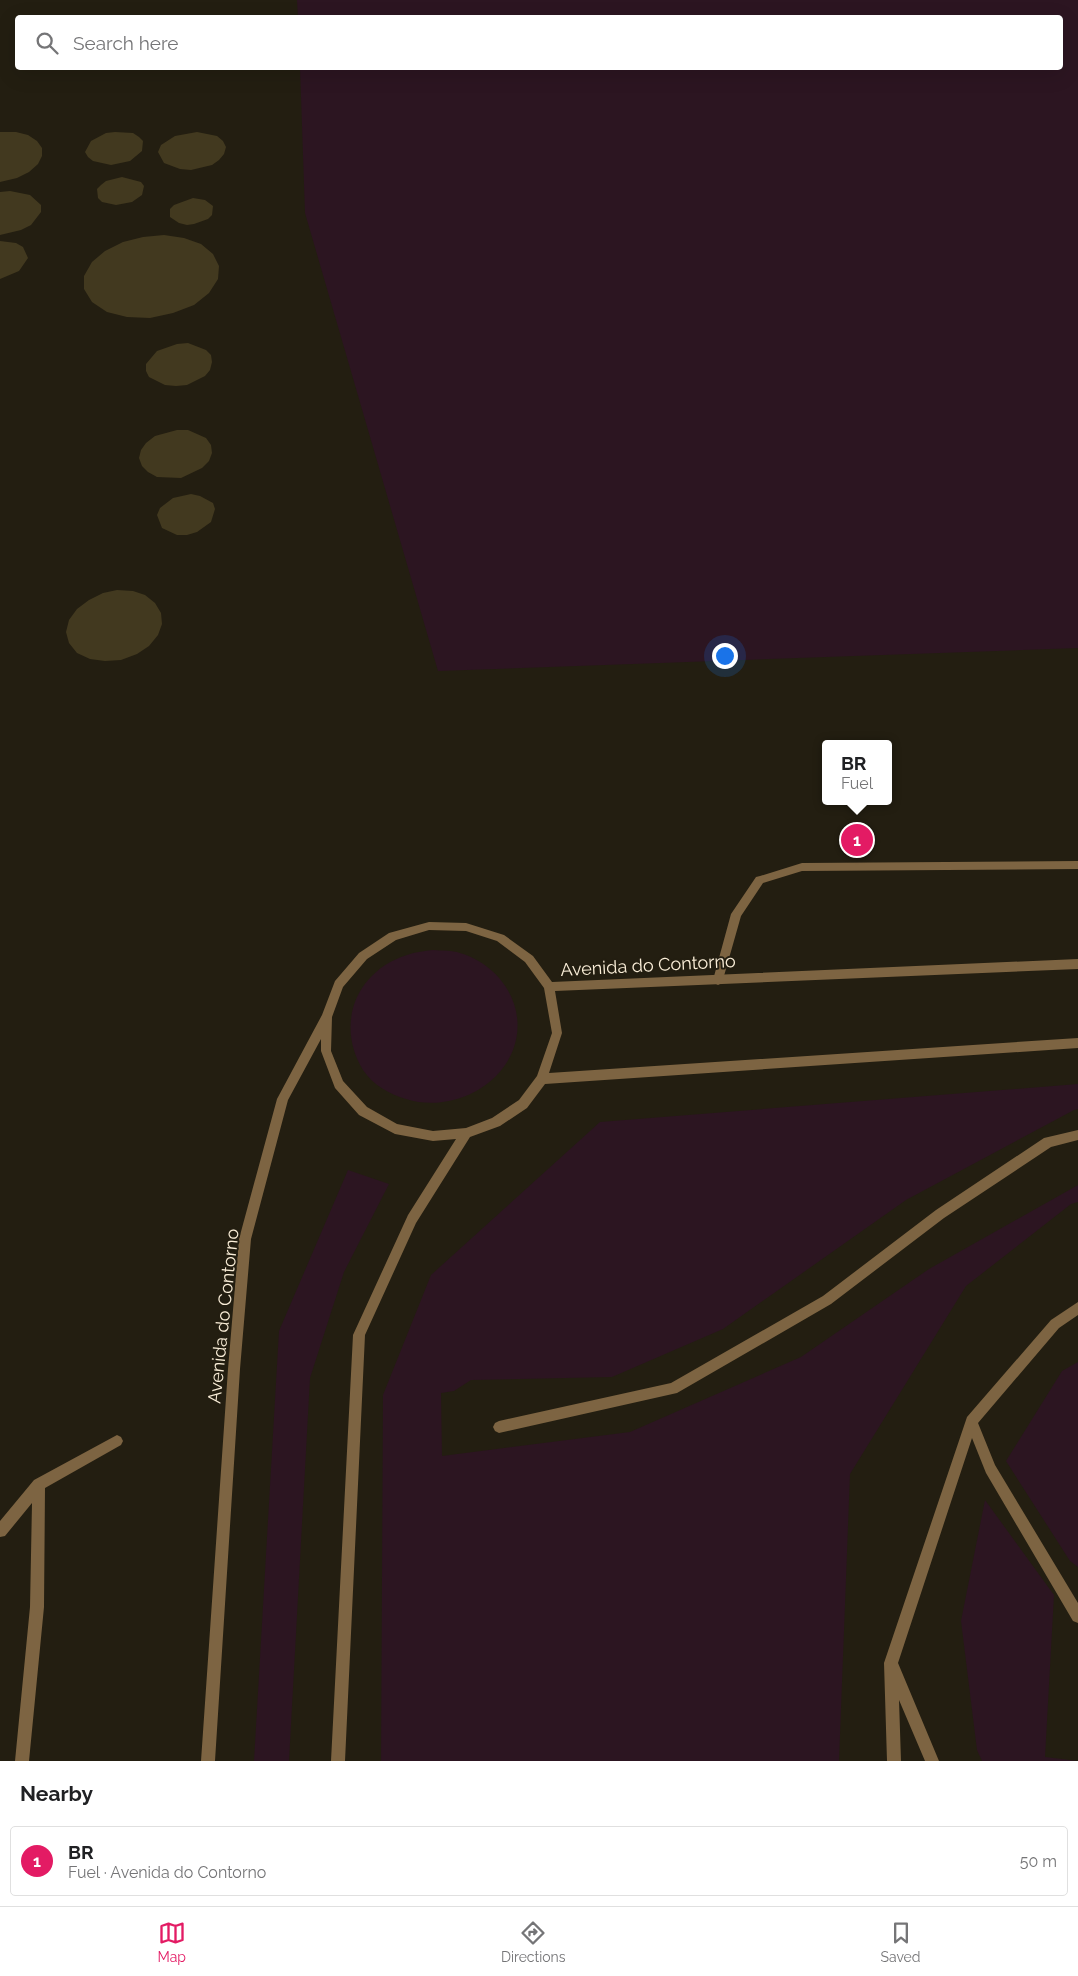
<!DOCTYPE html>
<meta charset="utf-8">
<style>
:root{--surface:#fff;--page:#f6f6f6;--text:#202124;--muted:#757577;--line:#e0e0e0;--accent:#e31b64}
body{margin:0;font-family:Raleway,sans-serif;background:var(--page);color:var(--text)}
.you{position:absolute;left:724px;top:655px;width:18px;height:18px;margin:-12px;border:4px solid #fff;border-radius:50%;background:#1a73e8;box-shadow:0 0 0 8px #1a73e833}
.badge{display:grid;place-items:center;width:32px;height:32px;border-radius:50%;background:var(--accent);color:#fff;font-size:16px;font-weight:700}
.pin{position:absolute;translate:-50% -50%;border:2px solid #fff;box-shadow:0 1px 5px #0006}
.popup{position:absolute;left:822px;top:740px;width:70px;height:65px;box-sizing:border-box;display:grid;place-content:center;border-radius:5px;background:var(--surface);filter:drop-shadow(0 1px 4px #0005);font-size:16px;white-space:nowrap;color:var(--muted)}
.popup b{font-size:19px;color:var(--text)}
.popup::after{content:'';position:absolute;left:50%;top:100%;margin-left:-10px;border:10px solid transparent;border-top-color:var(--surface)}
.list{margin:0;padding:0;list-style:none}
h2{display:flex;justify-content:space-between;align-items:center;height:65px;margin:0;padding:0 20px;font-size:21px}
h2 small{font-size:16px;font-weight:400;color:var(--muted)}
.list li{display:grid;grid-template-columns:32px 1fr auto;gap:15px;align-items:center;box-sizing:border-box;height:70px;margin:0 10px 10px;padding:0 10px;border:1px solid var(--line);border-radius:5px}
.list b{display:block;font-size:19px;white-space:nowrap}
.list p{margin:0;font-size:16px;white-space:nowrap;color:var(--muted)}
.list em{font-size:16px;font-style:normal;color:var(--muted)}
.icon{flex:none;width:28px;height:28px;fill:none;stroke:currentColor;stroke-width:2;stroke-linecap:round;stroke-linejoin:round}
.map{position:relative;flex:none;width:1078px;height:1761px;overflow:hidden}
.search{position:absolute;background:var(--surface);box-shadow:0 5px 20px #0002;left:15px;right:15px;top:15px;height:55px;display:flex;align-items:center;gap:12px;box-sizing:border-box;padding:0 18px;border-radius:5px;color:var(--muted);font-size:19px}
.sheet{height:145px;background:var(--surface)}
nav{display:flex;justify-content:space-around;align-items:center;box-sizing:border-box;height:70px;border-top:1px solid var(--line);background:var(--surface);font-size:14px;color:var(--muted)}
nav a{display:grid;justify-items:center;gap:2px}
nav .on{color:var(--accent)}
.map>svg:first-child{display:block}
.green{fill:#2c1521}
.building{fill:#42391f}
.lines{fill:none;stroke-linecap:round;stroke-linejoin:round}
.service{fill:#7d6442;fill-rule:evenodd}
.tertiary{fill:#7d6442;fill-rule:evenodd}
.labels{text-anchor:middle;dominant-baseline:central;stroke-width:4;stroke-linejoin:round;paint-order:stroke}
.street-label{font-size:18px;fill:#faeed8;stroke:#231e11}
</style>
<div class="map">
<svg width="1078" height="1761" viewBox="0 0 1078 1761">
<rect width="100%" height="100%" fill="#231e11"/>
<path class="green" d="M297 0H1078V648L438 671 305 213 300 68H1060V18H298Z
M433 950C442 951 452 950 460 953 501 965 529 1008 513 1050 497 1091 446 1112 406 1099 389 1094 373 1085 363 1070 335 1024 356 971 407 955 415 952 425 951 433 950Z
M1078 1084V1109L1074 1110 906 1200 723 1329 612 1377 471 1380 454 1391 441 1393 442 1456 630 1432 801 1357 929 1269 1078 1185V1202L1071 1204 966 1286 850 1474 839 1761H381L383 1395 431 1275 600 1122Z
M348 1170 389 1184 344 1272 310 1378 289 1761H254L279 1331Z
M1078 1362V1567L1070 1561 1006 1461 1062 1371Z
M985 1500 1054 1595 1045 1757 1078 1761H982L977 1750 961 1621Z"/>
<path class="building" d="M0 132H16L28 135 37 141 42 148V156L38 164 29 172 17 178 0 182Z
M115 132 133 133 139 137 143 141 142 151 130 161 111 165 93 161 88 157 85 152 91 141 106 133Z
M197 132 217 136 223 141 226 147 224 154 219 160 212 165 191 170 180 169 164 163 158 152 161 145 175 136Z
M122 177 141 182 144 186 142 195 132 202 116 205 102 202 98 198 97 189 101 185 106 181Z
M10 191 30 195 41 205V212L31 225 21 230 0 235V192Z
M193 198 205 200 213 206 212 215 208 219 194 224 187 225 179 223 170 217V209L174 205Z
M164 235 184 238 201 244 213 254 219 266 218 279 209 293 194 305 173 313 150 318 127 317 107 312 92 302 84 289V276L92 262 105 251 123 242 143 237Z
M0 241 16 243 23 247 28 258 19 271 0 279Z
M188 343 206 350 211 355 212 362 210 370 205 376 187 385 176 386 165 385 149 377 146 371V364L157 351 177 344Z
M177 430H188L206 438 211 445 212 453 209 461 202 468 181 478 157 477 148 472 142 466 139 458 141 450 146 443 155 436Z
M191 494 200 496 213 503 215 509 211 522 197 532 187 535H177L162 528 157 515 160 508 173 498Z
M117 590 133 591 145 595 155 603 161 613 162 624 158 635 149 646 137 654 121 660 105 661 90 659 77 653 69 643 66 632 69 620 77 609 89 600 103 593Z"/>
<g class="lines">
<path class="service" d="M1078 861V869L802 871 763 883 741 916 722 983 718 985 714 983 713 980 731 914 756 877 760 876 802 863Z
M1078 1130V1140L1051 1147 944 1218 831 1304 677 1393 499 1433 495 1431 493 1427 495 1423 499 1421 671 1383 823 1296 936 1210 1044 1138Z
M1078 1302V1315L1059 1328 978 1423 995 1465 1078 1603V1623L1073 1621 986 1473 972 1438 898 1663 939 1761H925L899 1700 901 1761H887L884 1663 967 1417 1051 1320Z
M117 1435 121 1437 123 1441 121 1445 45 1488 44 1607 29 1761H15L30 1607 32 1503 5 1536 0 1537V1521L34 1480Z"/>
<path class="tertiary" d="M429 922 466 923 504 935 533 956 552 982 1078 959V969L555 991 562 1033 549 1073 1078 1038V1048L545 1084 527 1108 500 1126 470 1137 416 1223 365 1335 345 1761H331L353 1335 408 1215 456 1139 433 1141 395 1134 359 1115 335 1088 321 1051V1039L288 1100 251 1239 240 1369 215 1761H201L228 1369 239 1239 277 1099 322 1015 335 981 359 953 389 933ZM429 930 466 931 497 941 525 962 544 988 552 1033 537 1076 519 1100 492 1118 466 1128 433 1131 397 1124 367 1107 343 1081 331 1051 332 1017 343 987 367 959 396 940Z"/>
</g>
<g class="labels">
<g class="street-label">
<text transform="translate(648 965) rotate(-3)">Avenida do Contorno</text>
<text transform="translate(223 1316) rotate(-84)">Avenida do Contorno</text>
</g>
</g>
</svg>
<div class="you"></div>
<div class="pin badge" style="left:857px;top:840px">1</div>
<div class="popup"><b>BR</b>Fuel</div>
<div class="search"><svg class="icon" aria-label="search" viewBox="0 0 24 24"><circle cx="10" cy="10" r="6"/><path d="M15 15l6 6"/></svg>Search here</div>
</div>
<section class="sheet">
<h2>Nearby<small></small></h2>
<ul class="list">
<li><span class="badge">1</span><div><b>BR</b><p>Fuel · Avenida do Contorno</p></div><em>50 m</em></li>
</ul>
</section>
<nav>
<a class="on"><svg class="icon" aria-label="map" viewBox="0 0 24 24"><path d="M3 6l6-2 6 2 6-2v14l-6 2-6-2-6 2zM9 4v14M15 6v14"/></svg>Map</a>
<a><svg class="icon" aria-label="directions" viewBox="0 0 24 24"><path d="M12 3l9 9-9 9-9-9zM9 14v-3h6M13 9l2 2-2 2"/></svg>Directions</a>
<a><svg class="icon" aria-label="saved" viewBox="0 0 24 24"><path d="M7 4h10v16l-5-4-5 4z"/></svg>Saved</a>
</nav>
